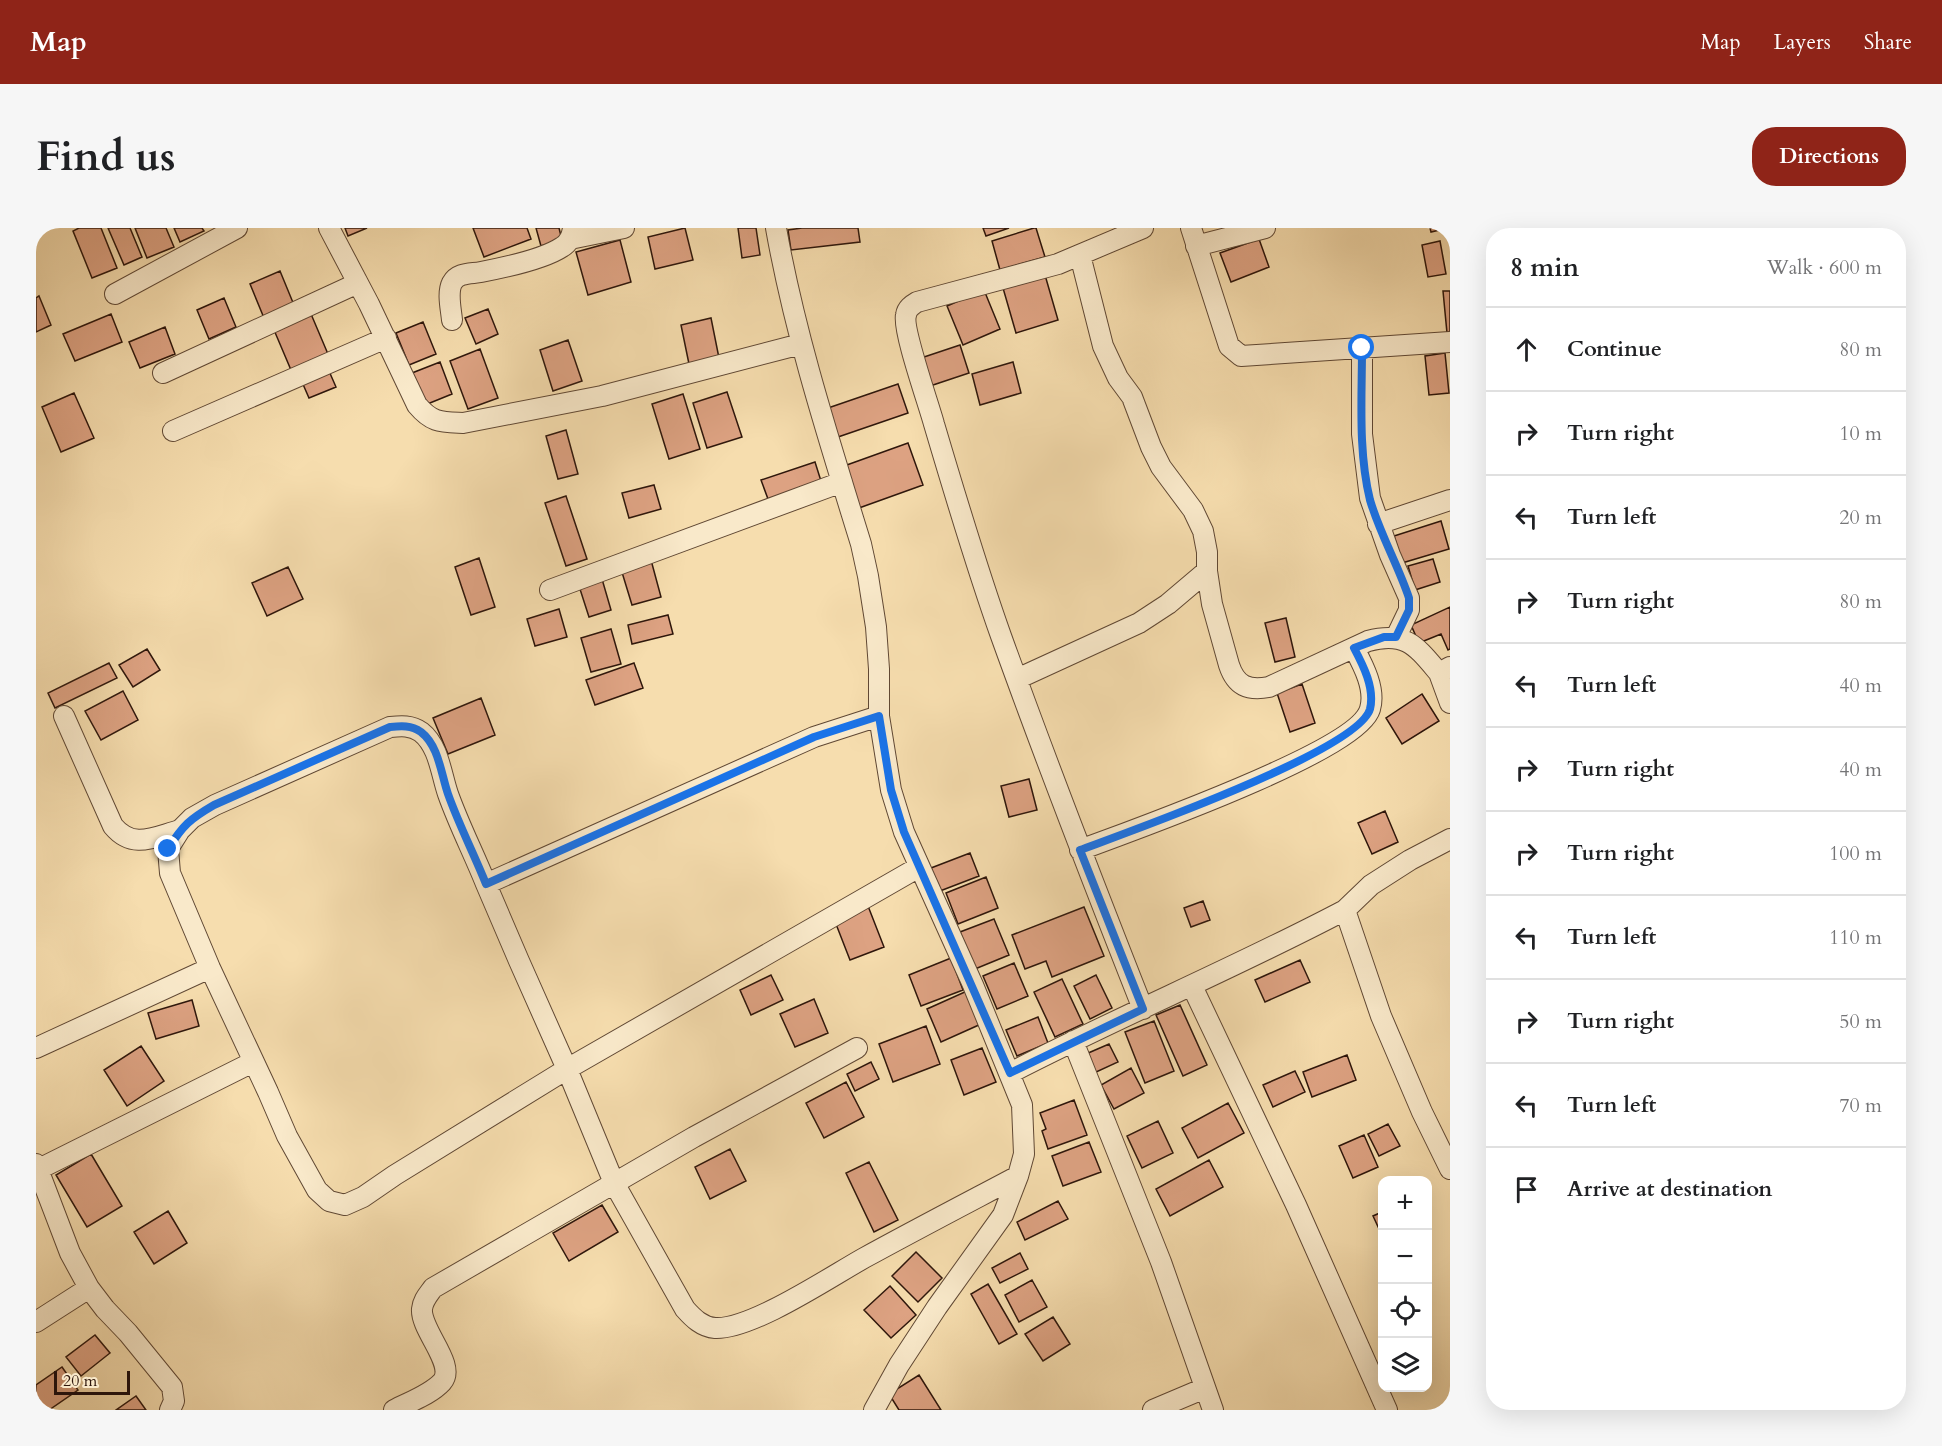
<!DOCTYPE html>
<meta charset="utf-8">
<style>
:root{--surface:#fff;--page:#f6f6f6;--text:#202124;--muted:#757577;--line:#e0e0e0;--accent:#8f2418}
body{margin:0;font-family:Cardo,serif;background:var(--page);color:var(--text)}
.controls{position:absolute;right:18px;bottom:18px;display:grid;overflow:hidden;border-radius:12px;box-shadow:0 6px 24px #0002}
.controls button{width:54px;height:54px;display:grid;place-items:center;padding:0;border:0;border-bottom:2px solid var(--line);background:var(--surface);color:var(--text);font:30px sans-serif}
.scale{position:absolute;left:18px;bottom:15px;width:76px;box-sizing:border-box;padding-left:6px;border:3px solid #2e160b;border-top:0;font-size:16px;line-height:21px;white-space:nowrap;color:#2e160b;-webkit-text-stroke:4px #f9e9ca;paint-order:stroke}
.stop{position:absolute;width:18px;height:18px;margin:-14px;border:4px solid #1a73e8;border-radius:50%;background:#fff}
.stop.end{background:#1a73e8;border-color:#fff;box-shadow:0 2px 6px #0008}
.list{margin:0;padding:0;list-style:none}
h2{display:flex;justify-content:space-between;align-items:center;height:78px;margin:0;padding:0 24px;font-size:26px}
h2 small{font-size:20px;font-weight:400;color:var(--muted)}
.list li{display:grid;grid-template-columns:39px 1fr auto;gap:18px;align-items:center;box-sizing:border-box;height:84px;padding:0 24px;border-top:2px solid var(--line)}
.list b{display:block;font-size:22px;white-space:nowrap}
.list em{font-size:20px;font-style:normal;color:var(--muted)}
.icon{flex:none;width:33px;height:33px;fill:none;stroke:currentColor;stroke-width:2;stroke-linecap:round;stroke-linejoin:round}
.map{position:relative;flex:none;width:1414px;height:1182px;overflow:hidden;border-radius:24px}
header{display:flex;align-items:center;gap:36px;box-sizing:border-box;height:84px;padding:0 30px;background:var(--accent);color:#fff}
header strong{font-size:28px}
nav{display:flex;gap:33px;margin-inline-start:auto;font-size:21px}
.intro{display:flex;align-items:center;justify-content:space-between;box-sizing:border-box;height:144px;padding:0 36px}
h1{margin:0;font-size:42px}
.button{padding:15px 27px;border-radius:24px;background:var(--accent);color:#fff;font-size:21px;font-weight:700}
main{display:flex;gap:36px;padding:0 36px}
aside{flex:1;background:var(--surface);border-radius:24px;box-shadow:0 6px 24px #0002}
.map>svg:first-child{display:block}
.building{fill:#dda282;stroke:#2e160b;stroke-width:1.5}
.lines{fill:none;stroke-linecap:round;stroke-linejoin:round}
.street-casing{stroke:#604834;stroke-width:22}
.street{stroke:#f9e9ca;stroke-width:20}
.route{stroke:#1a73e8;stroke-width:8}
</style>
<header>
<strong>Map</strong>
<nav><a>Map</a><a>Layers</a><a>Share</a></nav>
</header>
<div class="intro"><h1>Find us</h1><a class="button">Directions</a></div>
<main>
<div class="map">
<svg width="1414" height="1182" viewBox="0 0 1414 1182">
<rect width="100%" height="100%" fill="#f6ddae"/>
<filter id="stains"><feTurbulence type="fractalNoise" baseFrequency=".00333" numOctaves="4"/><feColorMatrix values="0 0 0 0 .2 0 0 0 0 .09 0 0 0 0 .02 0 0 0 .5 -.17"/></filter>
<radialGradient id="worn" r=".72"><stop offset=".6" stop-color="#630" stop-opacity="0"/><stop offset="1" stop-color="#630" stop-opacity=".3"/></radialGradient>
<path class="building" d="M43 0H65L81 40 56 50 37 3Z
M72 0H94L106 29 88 37Z
M99 0H130L138 19 111 30Z
M138 0H166L168 3 144 14Z
M309 0H331L312 8Z
M437 0H491L495 11 448 29Z
M500 0H523L526 12 505 18Z
M649 0 657 32 619 41 612 9Z
M702 0H720L724 27 706 30Z
M766 0H822L824 14 755 22 752 2Z
M947 0H973L950 8Z
M998 0H1000L1009 29 964 42 956 13Z
M1394 0H1412L1395 4Z
M1223 11 1233 39 1195 54 1184 25Z
M584 12 595 54 552 67 540 24Z
M1404 13 1410 46 1392 49 1386 17Z
M244 43 258 77 228 90 214 56Z
M1009 47 1022 92 980 105 967 60Z
M948 62 964 101 927 117 911 78Z
M1407 63H1414V104L1411 105Z
M3 68 15 97 0 104V70Z
M188 70 200 99 173 111 161 82Z
M452 81 462 106 440 116 429 90Z
M75 86 86 114 39 133 27 106Z
M275 86 292 126 255 142 238 102Z
M675 90 683 130 653 136 645 97Z
M387 94 400 126 373 137 360 105Z
M129 99 139 126 104 140 93 114Z
M532 112 546 153 517 163 504 122Z
M924 117 933 145 894 158 885 130Z
M444 121 462 170 432 181 414 133Z
M1409 125 1413 165 1393 167 1389 128Z
M404 134 416 166 389 177 376 145Z
M977 134 985 165 944 177 936 146Z
M293 143 300 159 273 170 266 154Z
M862 156 872 185 802 209 792 180Z
M691 164 706 209 671 220 657 175Z
M38 165 58 210 25 224 6 179Z
M647 166 664 221 633 231 616 176Z
M530 202 542 246 522 251 510 208Z
M872 215 887 257 823 280 808 238Z
M779 234 785 253 732 271 725 252Z
M618 257 625 281 593 290 586 265Z
M530 268 551 331 530 338 509 275Z
M1405 293 1413 321 1366 335 1358 308Z
M443 330 459 379 435 387 419 339Z
M1397 331 1404 354 1379 362 1372 338Z
M615 332 625 369 596 377 585 341Z
M252 339 267 371 231 388 216 355Z
M566 351 575 382 553 389 543 358Z
M1414 379V421L1412 422 1405 406 1383 415 1375 397Z
M523 381 531 409 499 418 491 391Z
M632 387 637 406 596 416 592 397Z
M1250 390 1259 429 1239 434 1229 395Z
M575 401 585 436 555 444 545 410Z
M111 421 124 442 97 459 83 437Z
M73 435 81 450 19 480 12 465Z
M598 435 607 460 559 477 550 452Z
M1266 456 1279 495 1254 504 1241 465Z
M87 463 102 492 65 512 49 483Z
M1386 466 1403 493 1366 516 1350 490Z
M445 470 459 507 412 526 397 490Z
M993 551 1001 582 973 589 965 558Z
M1349 583 1362 614 1336 626 1322 595Z
M934 625 943 648 904 663 895 640Z
M950 649 962 680 922 696 910 665Z
M1167 673 1174 692 1155 699 1148 680Z
M832 678 848 719 814 732 798 691Z
M1048 679 1068 728 1016 749 1010 733 989 741 976 707Z
M958 691 973 727 939 741 924 704Z
M915 730 927 762 885 778 873 747Z
M1264 732 1274 754 1229 774 1219 752Z
M978 735 992 768 961 781 947 748Z
M735 747 747 772 715 787 704 762Z
M1060 747 1076 780 1054 791 1038 758Z
M1026 751 1047 796 1019 809 998 764Z
M931 763 945 796 905 814 891 781Z
M778 771 792 805 759 819 744 786Z
M156 772 163 798 120 811 112 785Z
M1144 777 1171 837 1147 848 1120 787Z
M1002 789 1012 815 981 828 970 802Z
M1118 793 1138 843 1109 855 1089 804Z
M890 798 904 836 857 854 843 816Z
M1073 816 1082 834 1058 845 1050 826Z
M105 818 128 853 91 878 68 842Z
M946 820 960 854 928 867 915 832Z
M1311 827 1320 852 1276 869 1267 844Z
M835 834 843 851 819 863 811 846Z
M1095 840 1108 865 1078 881 1065 857Z
M1259 843 1269 864 1237 879 1227 857Z
M810 854 828 889 788 910 770 875Z
M1038 872 1051 907 1012 921 1006 903 1010 901 1004 885Z
M1192 875 1208 905 1162 930 1146 900Z
M1122 893 1137 925 1106 940 1091 908Z
M1352 896 1364 918 1343 928 1332 906Z
M1328 907 1342 939 1317 950 1303 918Z
M1053 914 1065 944 1027 958 1016 928Z
M694 921 710 953 674 971 659 939Z
M55 926 86 978 51 999 20 947Z
M1173 932 1187 959 1134 988 1120 961Z
M833 934 862 992 838 1004 810 945Z
M1022 973 1032 991 989 1012 981 994Z
M566 977 582 1004 533 1033 517 1005Z
M132 983 151 1015 118 1036 98 1004Z
M1346 984V1001L1344 1003 1337 988Z
M880 1024 906 1050 882 1074 856 1048Z
M984 1025 992 1041 964 1055 956 1040Z
M996 1052 1011 1079 983 1094 969 1067Z
M952 1056 981 1106 963 1116 935 1066Z
M854 1058 880 1087 855 1110 828 1082Z
M1017 1089 1034 1116 1007 1133 989 1106Z
M59 1107 74 1125 45 1148 30 1129Z
M26 1139 42 1162 13 1182H10L0 1167V1157Z
M883 1147 905 1182H863L853 1166Z
M100 1168 110 1182H80Z"/>
<g class="lines">
<defs>
<path id="street" d="M293 0 333 76 381 177C396 195 405 194 427 195L566 168 765 116
M740 0C759 107 793 212 825 316L832 348 840 399 843 441V488L855 562 868 604 937 757 986 877 988 926 982 948 967 987 901 1079 863 1137 838 1182
M1107 0 1022 36 881 74C876 77 871 80 870 87 866 101 893 177 898 196 919 267 940 338 965 408 1010 533 1058 657 1107 781
M1155 0 1193 118 1205 128 1414 114
M534 11 588 0
M1160 18 1229 0
M1044 27 1067 118 1082 150 1096 169 1115 219 1125 239 1157 282 1167 303 1171 324V343L1176 376 1193 437C1200 458 1212 463 1233 459L1332 413C1370 403 1380 418 1403 445
M79 66 201 0
M416 92C415 81 411 65 416 55 422 44 435 46 445 44 466 40 508 31 526 19 533 15 536 8 537 0
M1326 120V206L1334 270 1354 327 1373 370V382L1360 409
M127 145 322 55
M137 203 350 110
M1342 296 1414 272
M514 362 806 254
M1414 439 1403 445 1414 475
M981 451 1103 395 1132 376 1171 343
M28 488 77 598C97 622 118 609 144 602
M843 488 778 509 450 656C438 626 423 597 412 566 405 546 403 518 385 504 375 497 365 498 354 499L179 577 156 590 144 602 132 621 134 645 174 740 232 864 251 908 281 962 293 973 309 977 327 969 359 947 531 841 883 639
M1044 622C1092 604 1322 523 1334 481 1340 461 1327 437 1318 420
M450 656 483 733 531 841 578 955 649 1081C657 1090 666 1099 679 1100 715 1102 794 1049 828 1030 879 1002 931 975 982 948
M1309 682 1335 657 1374 632 1414 611
M1156 758 1260 977 1351 1182
M1037 813 1125 1034 1177 1182
M0 820 174 740
M974 845C1084 788 1199 740 1309 682L1345 788 1386 884 1414 941
M0 936 34 1025 53 1060 69 1081 92 1105 136 1159 138 1173 134 1182
M3 941 217 834
M0 1094 53 1060
M358 1182C373 1174 394 1167 406 1154 421 1137 384 1102 386 1081 387 1072 392 1067 397 1060L658 909 821 820
M1117 1182 1169 1160"/>
</defs>
<use href="#street" class="street-casing"/>
<use href="#street" class="street"/>
</g>
<g class="lines">
<path class="route" d="M132 621C147 597 154 591 178 577L354 499C365 498 375 497 385 504 403 518 405 546 412 566 423 597 438 626 450 656L778 509 843 488 855 562 868 604 974 845 1107 781 1044 622C1092 604 1322 523 1334 481 1339 460 1327 437 1318 420L1348 409H1360L1373 382V370C1362 337 1344 306 1334 272 1322 223 1326 170 1326 120"/>
</g>
<rect width="100%" height="100%" filter="url(#stains)"/>
<rect width="100%" height="100%" fill="url(#worn)"/>
</svg>
<div class="controls">
<button>+</button>
<button>−</button>
<button><svg class="icon" aria-label="locate" viewBox="0 0 24 24"><circle cx="12" cy="12" r="6"/><path d="M12 2v4M12 18v4M2 12h4M18 12h4"/></svg></button>
<button><svg class="icon" aria-label="layers" viewBox="0 0 24 24"><path d="M12 4l9 5-9 5-9-5zM3 14l9 5 9-5"/></svg></button>
</div>
<div class="scale">20 m</div>
<div class="stop" style="left:1326px;top:120px"></div>
<div class="stop end" style="left:132px;top:621px"></div>
</div>
<aside>
<h2>8 min<small>Walk · 600 m</small></h2>
<ul class="list">
<li><svg class="icon" aria-label="ahead" viewBox="0 0 24 24"><path d="M12 20V5M6 11l6-6 6 6"/></svg><div><b>Continue</b></div><em>80 m</em></li>
<li><svg class="icon" aria-label="right" viewBox="0 0 24 24"><path d="M7 20v-9h11M14 6l5 5-5 5"/></svg><div><b>Turn right</b></div><em>10 m</em></li>
<li><svg class="icon" aria-label="left" viewBox="0 0 24 24"><path d="M17 20v-9H6M10 6l-5 5 5 5"/></svg><div><b>Turn left</b></div><em>20 m</em></li>
<li><svg class="icon" aria-label="right" viewBox="0 0 24 24"><path d="M7 20v-9h11M14 6l5 5-5 5"/></svg><div><b>Turn right</b></div><em>80 m</em></li>
<li><svg class="icon" aria-label="left" viewBox="0 0 24 24"><path d="M17 20v-9H6M10 6l-5 5 5 5"/></svg><div><b>Turn left</b></div><em>40 m</em></li>
<li><svg class="icon" aria-label="right" viewBox="0 0 24 24"><path d="M7 20v-9h11M14 6l5 5-5 5"/></svg><div><b>Turn right</b></div><em>40 m</em></li>
<li><svg class="icon" aria-label="right" viewBox="0 0 24 24"><path d="M7 20v-9h11M14 6l5 5-5 5"/></svg><div><b>Turn right</b></div><em>100 m</em></li>
<li><svg class="icon" aria-label="left" viewBox="0 0 24 24"><path d="M17 20v-9H6M10 6l-5 5 5 5"/></svg><div><b>Turn left</b></div><em>110 m</em></li>
<li><svg class="icon" aria-label="right" viewBox="0 0 24 24"><path d="M7 20v-9h11M14 6l5 5-5 5"/></svg><div><b>Turn right</b></div><em>50 m</em></li>
<li><svg class="icon" aria-label="left" viewBox="0 0 24 24"><path d="M17 20v-9H6M10 6l-5 5 5 5"/></svg><div><b>Turn left</b></div><em>70 m</em></li>
<li><svg class="icon" aria-label="arrive" viewBox="0 0 24 24"><path d="M6 21V4h12l-3 4 3 4H6"/></svg><div><b>Arrive at destination</b></div></li>
</ul>
</aside>
</main>
